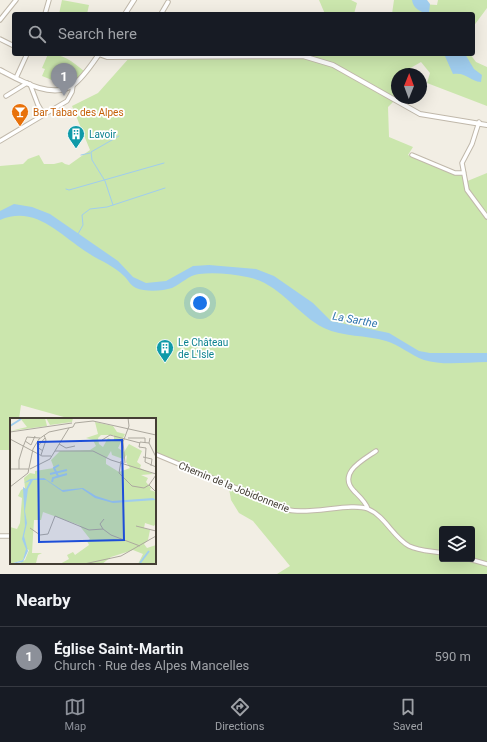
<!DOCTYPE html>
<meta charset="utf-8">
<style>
:root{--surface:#171b24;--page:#242831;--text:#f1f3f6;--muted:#9ea1a6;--line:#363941;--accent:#8c9099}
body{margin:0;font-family:Roboto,sans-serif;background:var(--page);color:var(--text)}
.controls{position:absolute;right:12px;bottom:12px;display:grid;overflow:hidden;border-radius:4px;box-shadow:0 4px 16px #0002}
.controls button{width:36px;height:36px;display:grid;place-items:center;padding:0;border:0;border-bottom:1px solid var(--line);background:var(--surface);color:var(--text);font:20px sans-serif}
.compass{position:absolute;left:391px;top:68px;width:36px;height:36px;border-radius:50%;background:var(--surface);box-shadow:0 4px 16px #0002;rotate:1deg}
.you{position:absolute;left:200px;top:303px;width:14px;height:14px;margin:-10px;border:3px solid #fff;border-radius:50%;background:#1a73e8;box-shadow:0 0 0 6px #1a73e833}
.badge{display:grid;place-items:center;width:26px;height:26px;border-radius:50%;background:var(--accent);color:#fff;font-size:13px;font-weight:700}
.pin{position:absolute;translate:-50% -33px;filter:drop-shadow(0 1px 2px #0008)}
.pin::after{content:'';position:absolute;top:21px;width:14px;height:12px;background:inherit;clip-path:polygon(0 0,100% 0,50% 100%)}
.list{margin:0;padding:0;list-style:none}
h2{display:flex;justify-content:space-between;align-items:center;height:52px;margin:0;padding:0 16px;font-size:17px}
h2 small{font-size:13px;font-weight:400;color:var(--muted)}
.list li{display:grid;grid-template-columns:26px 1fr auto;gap:12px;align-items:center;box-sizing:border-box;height:60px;padding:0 16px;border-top:1px solid var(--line)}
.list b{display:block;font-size:15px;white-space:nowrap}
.list p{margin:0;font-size:13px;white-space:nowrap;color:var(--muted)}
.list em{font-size:13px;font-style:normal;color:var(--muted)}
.icon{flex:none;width:22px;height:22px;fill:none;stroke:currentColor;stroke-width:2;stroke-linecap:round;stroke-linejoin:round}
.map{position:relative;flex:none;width:487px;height:574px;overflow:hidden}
.search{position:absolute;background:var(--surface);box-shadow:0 4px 16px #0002;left:12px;right:12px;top:12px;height:44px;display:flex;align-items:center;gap:10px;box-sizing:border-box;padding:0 14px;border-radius:4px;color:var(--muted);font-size:15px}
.sheet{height:112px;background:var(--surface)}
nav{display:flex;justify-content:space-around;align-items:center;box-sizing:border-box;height:56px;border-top:1px solid var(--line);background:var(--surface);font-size:11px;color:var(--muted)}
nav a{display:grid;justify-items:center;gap:2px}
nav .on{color:var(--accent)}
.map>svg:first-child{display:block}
.green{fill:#cbe6ad;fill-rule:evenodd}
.water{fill:#a0cdee}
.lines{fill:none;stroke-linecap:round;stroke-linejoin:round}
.stream{stroke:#a0cdee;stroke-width:1}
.minor-casing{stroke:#c0b8aa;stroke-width:5.5}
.tertiary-casing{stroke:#c0b8aa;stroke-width:6}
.minor{stroke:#fff;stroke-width:3.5}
.tertiary{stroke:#fff;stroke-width:4}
.labels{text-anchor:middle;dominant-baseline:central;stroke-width:3.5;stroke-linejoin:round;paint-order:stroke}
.food-label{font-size:10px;fill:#c56008;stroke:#fff;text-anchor:start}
.culture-label{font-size:10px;fill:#0d838f;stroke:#fff;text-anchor:start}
.street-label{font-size:10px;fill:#443e34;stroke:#fff}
.water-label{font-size:11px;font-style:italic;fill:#3076ad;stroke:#fff}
.inset-river{fill:none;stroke:#a0cdee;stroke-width:2}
.inset-road{fill:none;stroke:#aca89e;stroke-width:1}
.view{fill:#1d4ed8;fill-opacity:0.15;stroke:#1d4ed8;stroke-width:2}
.inset-edge{fill:none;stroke:#443e34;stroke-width:2}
</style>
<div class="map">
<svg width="487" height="574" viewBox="0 0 487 574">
<rect width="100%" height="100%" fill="#f2eee4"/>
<path class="green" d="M62 0 89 5 87 14H59Z
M319 0H351L357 3 354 14H325Z
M394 0H418L422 4 437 5 438 0H487V8L473 27V14H392Z
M48 54C63 54 72 61 84 71L74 82 67 86 42 76 45 69 42 68Z
M204 54 301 56 303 54H470L476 62 487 67V106L427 83 430 73 421 62 407 70V74H397V98L388 107 389 137 413 147 408 155 454 175 462 174 465 182 487 173V574H277L290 566 253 521 239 513 231 500 228 483 155 452V419H71L21 405 19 419H11V450H0V166L23 164 28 159 39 155 44 164H54L62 162 65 164 69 165 90 150 72 106 98 93 130 57ZM442 529H472V559H442Z"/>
<path class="water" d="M412 0H427L430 4 429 13 428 14C420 12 413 8 412 0Z
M444 54H465L474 69 482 75 481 82C469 81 467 72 453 74Z
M14 204 32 207 50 214 118 261 133 277 146 283 166 281 193 266 209 265 256 269 274 276 313 303 331 321 389 333 419 351 430 353H487V362C467 362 443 366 424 360 410 355 400 345 386 341 366 335 343 337 324 328 296 314 280 283 247 277 232 274 214 272 199 274 189 275 181 284 172 288 163 291 145 292 136 288 130 285 129 281 124 276 113 265 98 260 85 251 59 234 35 205 0 220V211Z"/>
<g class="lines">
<path class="stream" d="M81 155 90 153
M66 189 69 190 164 163
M113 205 105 181 92 160 91 152 119 136
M78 234 83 225 82 215 90 209 107 207 165 188"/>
<defs>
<path id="minor" d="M45 14 49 0
M161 14 168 2
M0 20 16 0
M0 39 14 46
M16 78 27 54
M30 84 38 105 44 115
M6 96 27 83
M479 122 472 144 462 163 467 190 487 217
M0 141 67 101 72 92 73 85
M412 155 455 173H464
M155 454 289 510C311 515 352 502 368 509 385 516 393 537 409 546 419 551 431 551 442 553
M368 509C366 502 359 496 354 491 337 473 363 460 376 451
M0 536H11
M469 559 487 564"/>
<path id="tertiary" d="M125 14 134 0
M0 70C19 80 52 100 73 85 83 78 92 64 99 54L107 57 303 56 333 65 420 114 487 125"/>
</defs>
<use href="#minor" class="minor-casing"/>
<use href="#tertiary" class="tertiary-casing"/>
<use href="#minor" class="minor"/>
<use href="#tertiary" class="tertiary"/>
</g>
<defs>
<symbol id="bar-pin" viewBox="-11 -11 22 30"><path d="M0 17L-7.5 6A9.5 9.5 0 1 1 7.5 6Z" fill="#e8710a" stroke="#fff"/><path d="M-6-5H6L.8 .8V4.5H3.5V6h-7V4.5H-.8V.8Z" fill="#fff"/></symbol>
<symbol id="building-pin" viewBox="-11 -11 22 30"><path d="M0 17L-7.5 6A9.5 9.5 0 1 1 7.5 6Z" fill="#0f9aa8" stroke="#fff"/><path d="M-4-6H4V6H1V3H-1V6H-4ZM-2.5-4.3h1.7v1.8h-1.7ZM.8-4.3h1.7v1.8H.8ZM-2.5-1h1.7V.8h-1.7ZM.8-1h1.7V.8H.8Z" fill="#fff"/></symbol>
</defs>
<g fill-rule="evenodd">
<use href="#bar-pin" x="10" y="102" width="20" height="27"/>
<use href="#building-pin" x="66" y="124" width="20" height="27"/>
<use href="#building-pin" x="155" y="338" width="20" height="27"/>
</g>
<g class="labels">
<g class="food-label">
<text x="33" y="112">Bar Tabac des Alpes</text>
</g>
<g class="culture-label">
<text x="89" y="134">Lavoir</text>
<text x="178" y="342">Le Château<tspan x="178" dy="12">de L'Isle</tspan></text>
</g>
<g class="street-label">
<text transform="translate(234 487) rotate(22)">Chemin de la Jobidonnerie</text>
</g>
<g class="water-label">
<text transform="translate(355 320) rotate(10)">La Sarthe</text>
</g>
</g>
<g transform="translate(10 418)">
<rect width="146" height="146" fill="#f2eee4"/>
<path d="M10 0H35L37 8 0 13 17 9ZM36 0H63L62 4 40 7ZM85 4 103 8 107 14 115 16 108 30 114 34 119 26 132 33 127 44 131 47 130 50 143 56 131 57 138 60 136 64 141 70 140 72 146 74V105L144 108 135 105 134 110 140 112 138 122 134 126 137 130 146 127V146H128L133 136 123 132 101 139 92 146H50L59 141 57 137 63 134 65 137 79 127 77 123 80 121 69 107 33 94 31 102H24L22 135H32L28 137 26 145 8 146 15 142 19 132 17 131 13 142 0 146V109L7 111 10 105 12 80 8 78 11 72 15 70 14 60 20 55 25 56V53L44 50 41 42 50 33 80 32 86 28 83 22 76 20 88 16ZM91 17H104V23L98 20 93 29 89 26 88 20ZM101 33 102 37 113 41 117 37 116 44 120 50 109 54 96 46V41Z" fill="#cbe6ad" fill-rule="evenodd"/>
<path d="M34 60 52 72 73 70 86 78 102 83 143 80 146 82 103 85 85 80 72 71 53 74 36 62H23L18 71 15 93 17 105 14 118 18 133 13 144 0 146 13 142 16 131 12 121 15 108 13 69 16 71 20 63 14 65 20 61Z" fill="#a0cdee"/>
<path class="inset-river" d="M0 8 11 1M40 56 57 52M48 58 44 50 49 47M42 64 43 60 57 56M130 145 139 133"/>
<path class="inset-road" d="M65 5 83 3 146 17M0 14 62 5M118 20H135V25M140 20 139 25 146 39M0 21 32 38H41M92 22 100 17 130 25M15 23 21 27 25 18M139 25 130 24 129 29 136 30 135 44 146 49M49 26 56 30 65 28M13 29 17 19 30 20M33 33 27 29 35 20M45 33H83L101 42 146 56M31 37 36 22 34 17M133 39 142 41 141 48M111 43 109 55 122 68 134 70 139 67M115 45 113 24 119 8 118 0M0 51H19M9 51V42L13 29M20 51 40 41 59 10M146 57 139 67 146 74M0 69 18 55 23 31 29 21 39 14 63 9 65 5M126 108 146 113M20 110 30 117 38 116 45 98 79 112 93 111 101 117 130 128M93 111 90 106 94 101M74 146 111 138 146 118"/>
<path class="view" d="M112 22 114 122 29 124 28 24Z"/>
<rect width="146" height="146" class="inset-edge"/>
</g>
</svg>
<div class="controls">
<button><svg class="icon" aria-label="layers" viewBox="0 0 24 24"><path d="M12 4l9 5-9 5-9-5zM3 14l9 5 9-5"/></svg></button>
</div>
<svg class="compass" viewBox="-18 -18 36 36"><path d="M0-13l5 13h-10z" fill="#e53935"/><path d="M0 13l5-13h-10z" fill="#9ea1a6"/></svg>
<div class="you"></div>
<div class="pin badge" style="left:64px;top:96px">1</div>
<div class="search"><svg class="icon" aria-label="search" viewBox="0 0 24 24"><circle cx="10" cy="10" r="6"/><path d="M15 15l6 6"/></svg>Search here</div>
</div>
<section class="sheet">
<h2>Nearby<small></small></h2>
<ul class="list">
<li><span class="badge">1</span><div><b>Église Saint-Martin</b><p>Church · Rue des Alpes Mancelles</p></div><em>590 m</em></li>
</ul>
</section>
<nav>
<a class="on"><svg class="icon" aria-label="map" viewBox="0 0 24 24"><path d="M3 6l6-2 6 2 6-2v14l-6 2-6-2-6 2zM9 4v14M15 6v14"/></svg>Map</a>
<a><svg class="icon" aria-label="directions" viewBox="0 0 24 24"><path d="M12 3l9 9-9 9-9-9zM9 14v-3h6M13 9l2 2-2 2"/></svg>Directions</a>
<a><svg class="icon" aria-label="saved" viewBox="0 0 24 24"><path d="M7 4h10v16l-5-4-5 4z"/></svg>Saved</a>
</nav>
